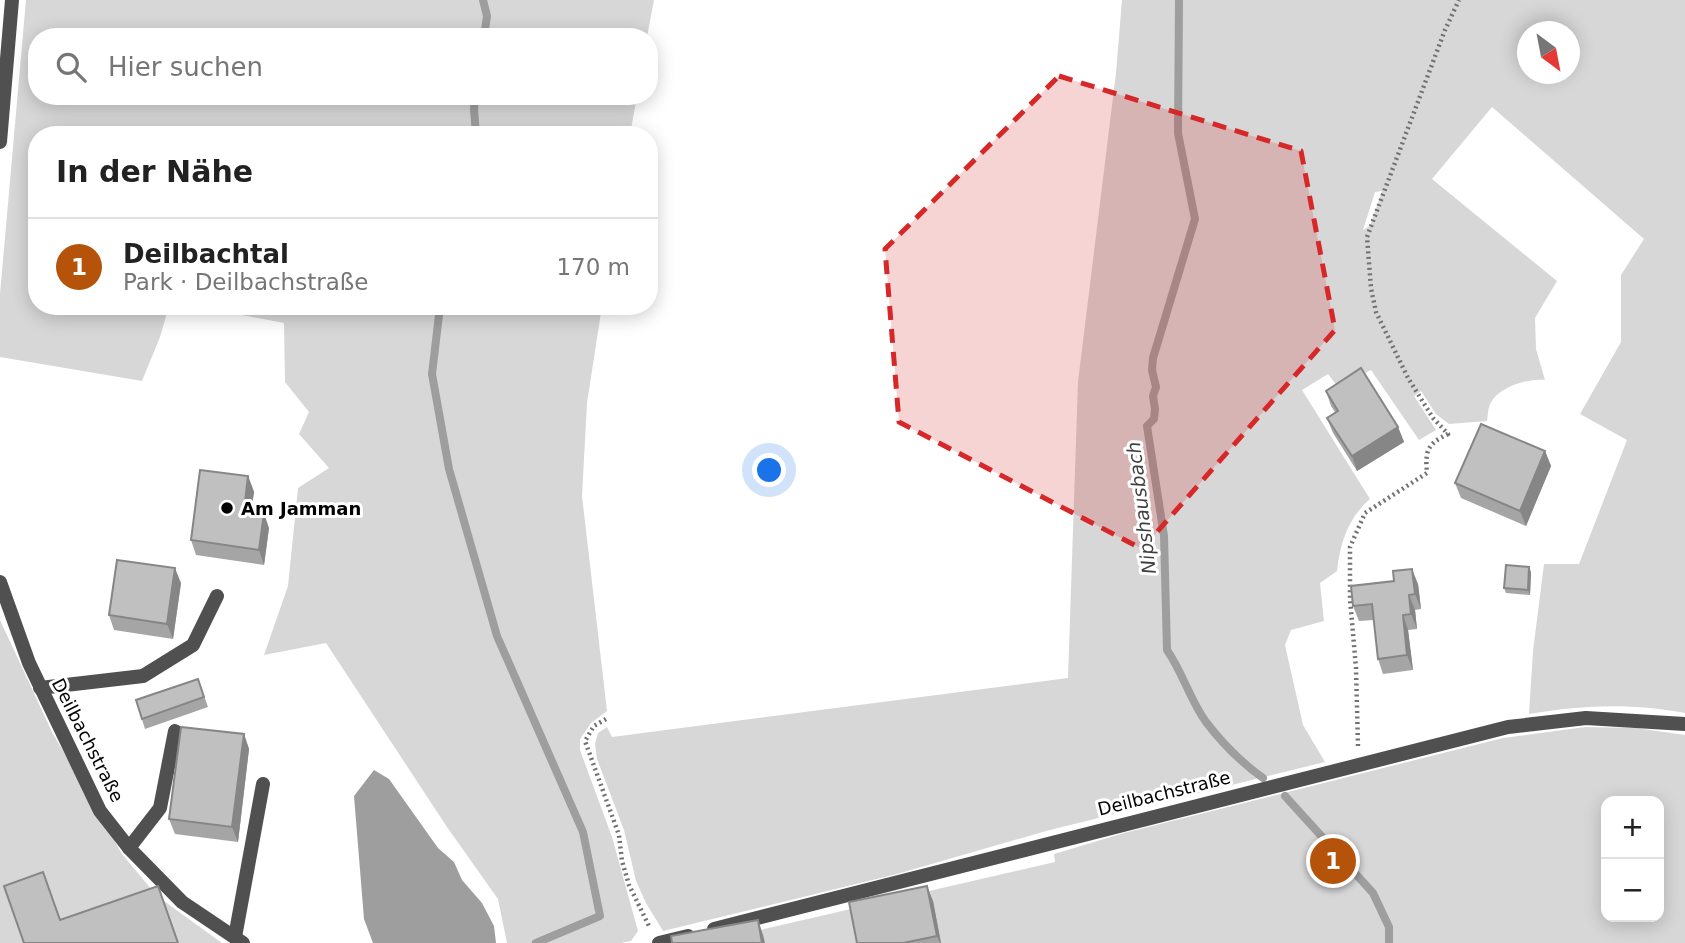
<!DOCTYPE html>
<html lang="de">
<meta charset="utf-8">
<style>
:root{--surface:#fff;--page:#f6f6f6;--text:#222;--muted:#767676;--line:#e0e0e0;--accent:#b45309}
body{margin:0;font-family:"DejaVu Sans",sans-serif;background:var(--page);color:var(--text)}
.controls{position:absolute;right:21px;bottom:21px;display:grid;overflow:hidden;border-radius:14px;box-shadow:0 4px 18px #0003}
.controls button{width:63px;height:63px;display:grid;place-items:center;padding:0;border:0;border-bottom:2px solid var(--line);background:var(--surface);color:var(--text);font:35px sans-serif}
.compass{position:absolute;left:1517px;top:21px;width:63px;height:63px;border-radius:50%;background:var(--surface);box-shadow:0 4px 18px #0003;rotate:148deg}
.you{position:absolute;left:770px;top:471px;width:24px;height:24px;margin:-18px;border:5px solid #fff;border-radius:50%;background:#1a73e8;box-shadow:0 0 0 10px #1a73e833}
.badge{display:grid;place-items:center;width:46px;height:46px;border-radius:50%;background:var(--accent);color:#fff;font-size:23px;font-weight:700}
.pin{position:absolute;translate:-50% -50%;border:4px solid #fff;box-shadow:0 2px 7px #0006}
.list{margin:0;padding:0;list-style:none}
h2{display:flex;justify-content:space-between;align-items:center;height:91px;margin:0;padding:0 28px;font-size:30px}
h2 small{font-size:23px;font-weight:400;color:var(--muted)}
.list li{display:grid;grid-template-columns:46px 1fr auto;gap:21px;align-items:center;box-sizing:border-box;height:98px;padding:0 28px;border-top:2px solid var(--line)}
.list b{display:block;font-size:26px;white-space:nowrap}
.list p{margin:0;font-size:23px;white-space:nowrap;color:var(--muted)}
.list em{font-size:23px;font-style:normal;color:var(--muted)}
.icon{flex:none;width:38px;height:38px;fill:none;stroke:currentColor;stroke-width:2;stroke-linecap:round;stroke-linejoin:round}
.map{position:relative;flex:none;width:1685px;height:943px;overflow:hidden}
.search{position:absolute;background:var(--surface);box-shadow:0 4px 18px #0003;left:28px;top:28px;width:630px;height:77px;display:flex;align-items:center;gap:18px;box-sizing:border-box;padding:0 24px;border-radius:28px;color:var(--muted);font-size:26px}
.panel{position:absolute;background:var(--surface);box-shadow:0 4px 18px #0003;left:28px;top:126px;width:630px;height:189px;border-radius:28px}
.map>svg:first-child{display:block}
.green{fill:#d7d7d7;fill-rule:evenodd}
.water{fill:#9e9e9e}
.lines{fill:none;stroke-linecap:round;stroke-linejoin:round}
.stream{stroke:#9e9e9e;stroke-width:8}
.path{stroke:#727272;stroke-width:4.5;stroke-dasharray:2 3.5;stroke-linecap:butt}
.service{stroke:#505050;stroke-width:14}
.minor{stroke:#505050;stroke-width:14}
.wall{fill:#a5a5a5}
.shaded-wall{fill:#868686}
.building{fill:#c0c0c0;stroke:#868686;stroke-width:2}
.marked{fill:#d62828;fill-opacity:0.2;stroke:#d62828;stroke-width:5;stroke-dasharray:14 9;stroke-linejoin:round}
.poi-dot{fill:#000;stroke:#fff;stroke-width:2.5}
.labels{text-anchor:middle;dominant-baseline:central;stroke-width:6;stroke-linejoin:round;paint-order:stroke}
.poi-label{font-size:18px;font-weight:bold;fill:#000;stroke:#fff;text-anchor:start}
.street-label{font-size:18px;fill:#000;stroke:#fff}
.water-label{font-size:19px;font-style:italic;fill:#3f3f3f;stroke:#fff}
</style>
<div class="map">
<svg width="1685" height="943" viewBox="0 0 1685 943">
<rect width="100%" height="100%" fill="#fff"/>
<path class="green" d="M26 0H654L647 37H37V96H637L630 135H37V306H169L160 337 142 381 0 357V294Z
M1122 0H1685V713C1629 703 1585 705 1529 714L1533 651 1544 564H1579L1627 440 1580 414 1621 342V275L1644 239 1492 107 1432 179 1557 281 1535 318 1536 349 1545 380C1528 378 1498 387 1490 404 1488 408 1488 416 1487 421L1449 424 1436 414 1421 391 1414 396 1436 430 1419 440 1371 370 1338 387 1328 374 1302 390 1370 499C1348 518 1340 543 1337 571L1320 583 1324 621 1291 630 1285 645 1303 725 1325 762 1046 831 897 874 663 931 646 903 636 881 624 830 597 759 595 744 598 733 607 727 612 737 1068 678 1078 382 1116 73ZM1528 32H1570V74H1528ZM1382 191 1370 226 1363 230 1375 192ZM1154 357C1154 379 1160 400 1155 422L1151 419C1153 411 1151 405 1151 397 1152 391 1155 386 1154 380 1153 371 1150 367 1152 358Z
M195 306H602L587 403 582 496 607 711 591 723 580 739V750L612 837 638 931 631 941 621 943H507L498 899 447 827 326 643 264 655 288 586 298 488 329 468 299 434 309 412 285 382 284 323Z
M0 620 52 732 122 854 157 896 222 943H0Z
M1585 727 1636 728 1685 735V943H704L1055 862 1054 854 1124 833 1503 738ZM1606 801H1659V917H1606Z"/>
<path class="water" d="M374 770 389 779 438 848 454 862 462 880 482 903 494 926 496 943H373L364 919 354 796Z"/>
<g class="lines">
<path class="stream" d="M483 0 487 16 484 37
M1179 0 1178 133 1195 219 1153 358 1152 370 1156 387 1153 396 1155 409 1154 419 1147 426 1164 536 1167 650C1183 673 1190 700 1206 722 1222 743 1242 763 1263 778
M475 96 474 109 476 135
M443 306 439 315 432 374 449 469 497 636 583 832 600 916 536 943
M1285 796 1373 893 1389 927V943"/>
<path class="path" d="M606 719 594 726 585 741 619 835 622 861 629 885 649 926
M1358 746 1356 668 1350 599V547L1365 513 1427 473C1425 451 1427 444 1448 434L1433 418 1408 378 1376 312 1371 288 1367 237 1445 30 1459 0"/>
<path class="service" d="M40 688 143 676 193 645 217 596
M129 848 160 808 175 731
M235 937 263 784"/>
<path class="minor" d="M0 142 12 0
M0 582 29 663 100 811 129 848 182 902 243 943
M714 929 1508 727 1586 718 1685 724
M659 943 688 936"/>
</g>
<path class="wall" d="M1326 391 1398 427 1404 442 1357 471 1333 433 1327 418 1335 412 1331 406Z
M1545 451 1551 466 1526 526 1461 498 1455 483Z
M248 476 254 492 251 511 269 528 264 565 196 555 191 540Z
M1531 572 1530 595 1506 593 1504 588Z
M181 583 173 639 114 630 109 615Z
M1418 584 1421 609 1415 610 1417 629 1408 630 1413 670 1383 674 1378 659 1374 620 1359 621 1353 606Z
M198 679 208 707 145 729 136 700Z
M244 734 249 749 238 842 175 834 169 819Z
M933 901 941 943H857Z"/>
<path class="shaded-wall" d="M1398 427 1404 442 1357 471 1352 456Z
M1545 451 1551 466 1526 526 1520 511Z
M248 476 254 492 249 525 244 510Z
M264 513 269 528 264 565 259 550Z
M1529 567 1531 572 1530 595 1528 590Z
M175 568 181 583 173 639 167 624Z
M1412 569 1418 584 1421 609 1415 594Z
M1409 595 1415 610 1417 629 1411 614Z
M1403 615 1408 630 1413 670 1407 655Z
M244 734 249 749 238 842 232 827Z
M927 886 933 901 941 943H940L937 936Z
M758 920 763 935 765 943H762Z"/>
<path class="building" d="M1361 368 1398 427 1352 456 1327 418 1338 411 1326 391Z
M1481 424 1545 451 1520 511 1455 483Z
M200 470 248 476 244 510 264 513 259 550 191 540Z
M117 560 175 568 167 624 109 615Z
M1506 565 1529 567 1528 590 1504 588Z
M1412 569 1415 594 1409 595 1411 614 1403 615 1407 655 1378 659 1372 604 1353 606 1351 586 1394 581 1393 571Z
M198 679 204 697 142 719 136 700Z
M181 727 244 734 232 827 169 819Z
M43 872 60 920 158 886 178 943H24L4 886Z
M927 886 937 936 903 943H857L849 902Z
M758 920 762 943H672L671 936Z"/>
<path class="marked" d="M1059 76 1301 151 1335 330 1142 549 899 422 885 249Z"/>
<circle class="poi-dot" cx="227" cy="508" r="7"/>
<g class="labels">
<g class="poi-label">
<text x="241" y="508">Am Jamman</text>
</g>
<g class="street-label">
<text transform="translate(88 740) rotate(63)">Deilbachstraße</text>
<text transform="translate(1164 793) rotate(-14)">Deilbachstraße</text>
</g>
<g class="water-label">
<text transform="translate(1141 508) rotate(-97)">Nipshausbach</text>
</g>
</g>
</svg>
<div class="controls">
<button>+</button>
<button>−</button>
</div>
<svg class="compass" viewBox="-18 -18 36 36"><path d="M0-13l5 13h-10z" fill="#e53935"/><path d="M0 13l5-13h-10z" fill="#767676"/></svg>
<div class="you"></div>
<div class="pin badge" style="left:1333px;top:861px">1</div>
<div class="search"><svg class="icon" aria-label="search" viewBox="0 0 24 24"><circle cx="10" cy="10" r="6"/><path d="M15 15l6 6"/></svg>Hier suchen</div>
<section class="panel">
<h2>In der Nähe<small></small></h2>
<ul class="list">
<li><span class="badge">1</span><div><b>Deilbachtal</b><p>Park · Deilbachstraße</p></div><em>170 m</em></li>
</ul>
</section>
</div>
